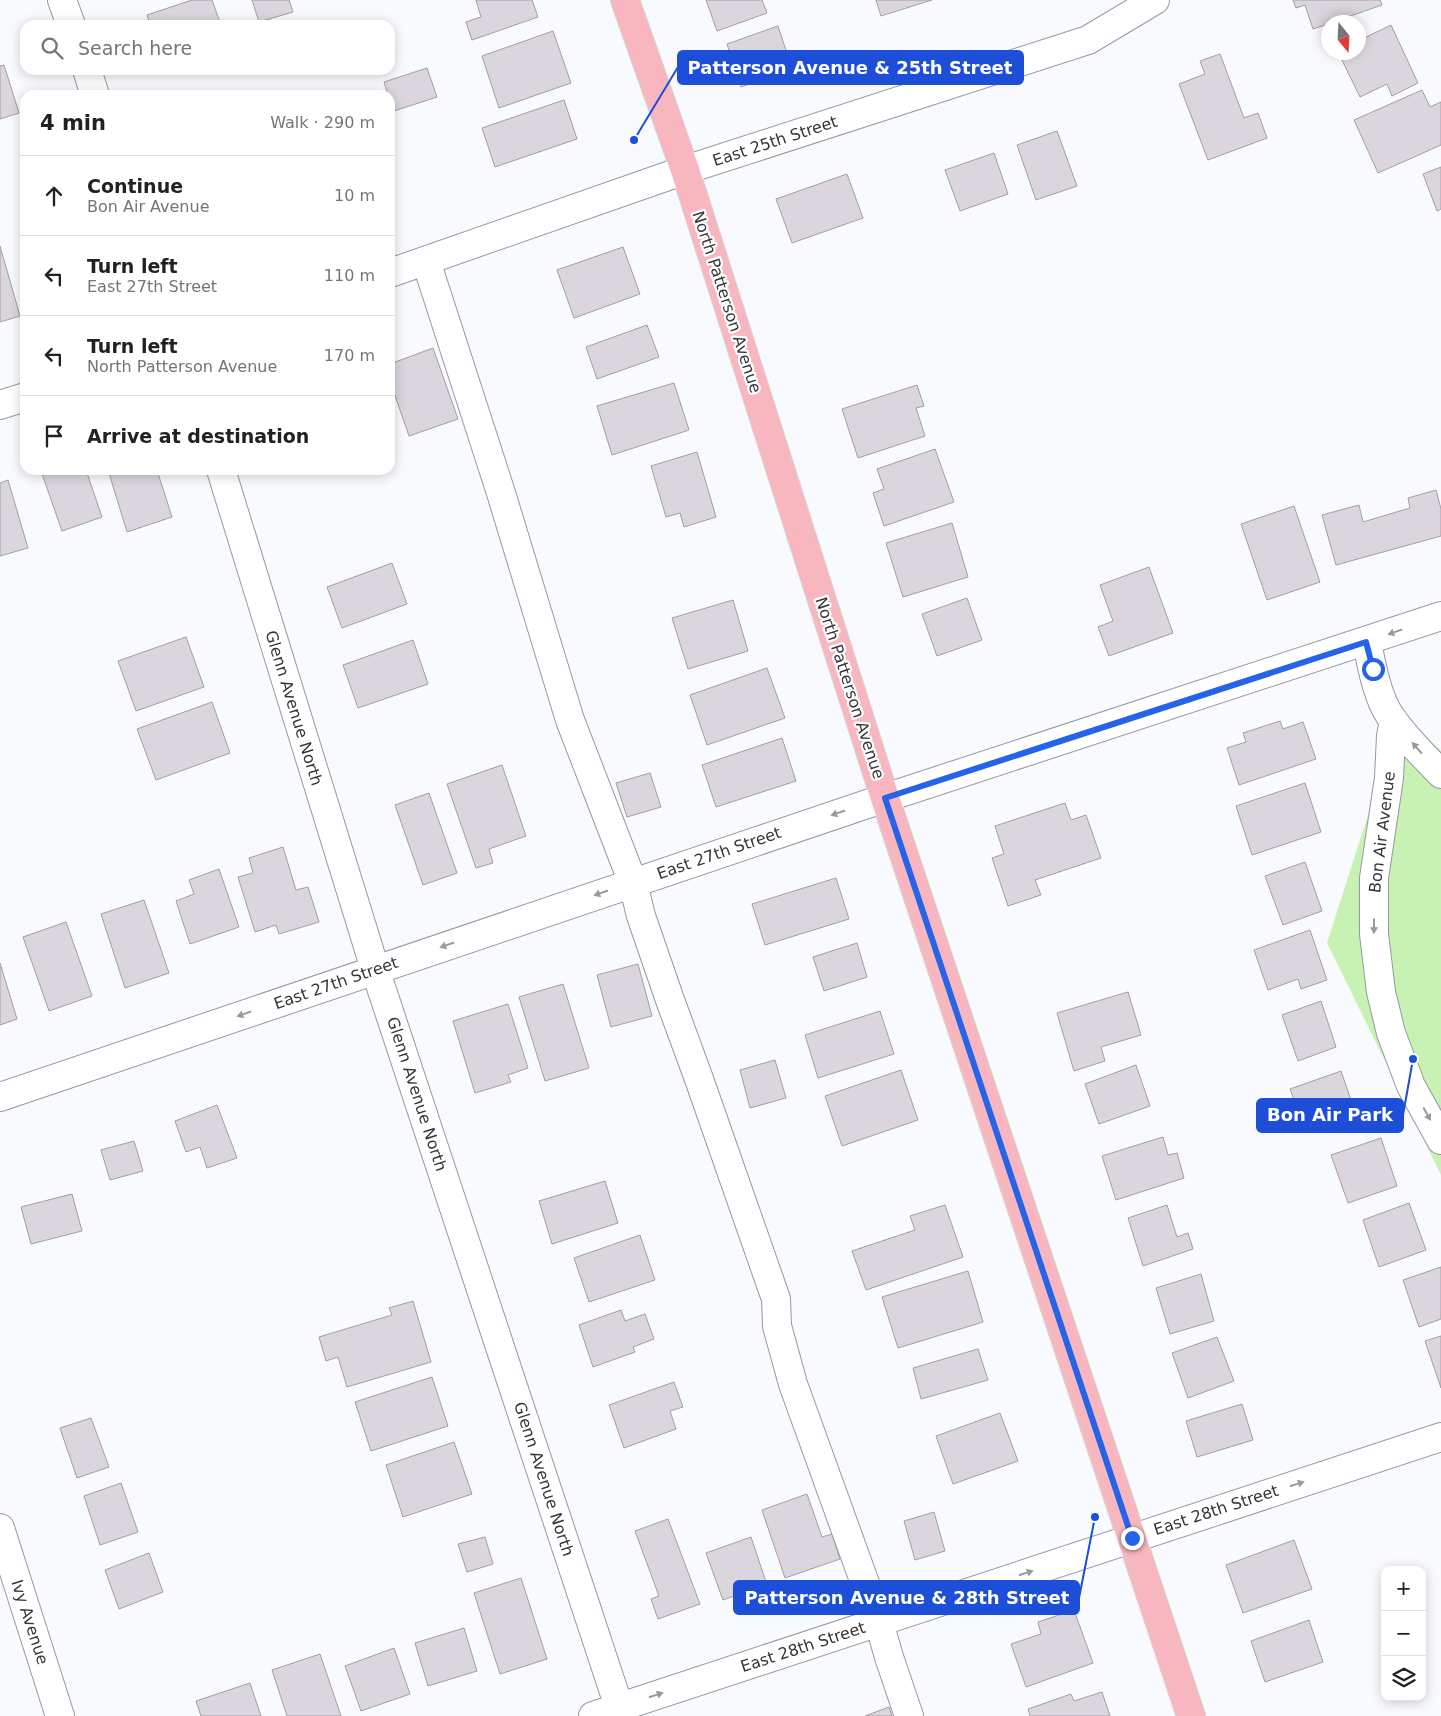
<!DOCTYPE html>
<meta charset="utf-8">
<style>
:root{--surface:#fff;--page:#f6f6f6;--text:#202124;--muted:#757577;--line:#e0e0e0}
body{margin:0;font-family:"DejaVu Sans",sans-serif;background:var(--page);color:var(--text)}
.controls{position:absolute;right:15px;bottom:15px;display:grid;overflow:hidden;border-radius:10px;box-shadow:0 2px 12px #0003}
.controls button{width:45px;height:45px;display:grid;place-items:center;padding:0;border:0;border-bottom:1px solid var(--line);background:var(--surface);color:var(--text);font:25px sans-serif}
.compass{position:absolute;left:1321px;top:15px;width:45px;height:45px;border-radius:50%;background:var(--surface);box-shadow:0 2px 12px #0003;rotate:162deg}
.stop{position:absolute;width:15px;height:15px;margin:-11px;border:4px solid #2563eb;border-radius:50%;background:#fff}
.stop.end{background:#2563eb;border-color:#fff;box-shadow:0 1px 5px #0008}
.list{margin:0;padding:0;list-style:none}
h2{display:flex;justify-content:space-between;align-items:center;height:65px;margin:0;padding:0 20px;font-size:21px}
h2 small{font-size:16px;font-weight:400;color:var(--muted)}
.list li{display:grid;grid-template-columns:32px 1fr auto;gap:15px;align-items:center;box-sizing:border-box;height:80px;padding:0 20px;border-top:1px solid var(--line)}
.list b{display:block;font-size:19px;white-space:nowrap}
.list p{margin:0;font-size:16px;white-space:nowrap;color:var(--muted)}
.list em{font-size:16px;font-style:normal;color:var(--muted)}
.icon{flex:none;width:28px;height:28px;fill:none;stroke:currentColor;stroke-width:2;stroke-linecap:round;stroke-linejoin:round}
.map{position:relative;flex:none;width:1441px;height:1716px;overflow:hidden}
.search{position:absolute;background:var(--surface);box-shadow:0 2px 12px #0003;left:20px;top:20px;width:375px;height:55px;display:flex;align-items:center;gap:12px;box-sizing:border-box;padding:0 18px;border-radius:15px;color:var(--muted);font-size:19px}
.panel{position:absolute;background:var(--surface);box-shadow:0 2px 12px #0003;left:20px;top:90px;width:375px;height:385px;border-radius:15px}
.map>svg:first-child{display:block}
.green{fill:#c7f2b3}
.building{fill:#dbd5dd;stroke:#a49da6}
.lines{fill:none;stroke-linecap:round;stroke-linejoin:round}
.minor-casing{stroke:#9499a1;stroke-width:30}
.major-casing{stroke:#d6d7d7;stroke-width:30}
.minor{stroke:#fff;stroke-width:28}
.major{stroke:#f8b7bf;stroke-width:28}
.oneway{fill:#999a9c}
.route{stroke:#2563eb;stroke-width:6}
.labels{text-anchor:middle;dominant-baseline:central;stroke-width:4.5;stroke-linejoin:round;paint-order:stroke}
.street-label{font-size:16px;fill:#333538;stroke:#fff}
.leader{fill:none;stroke:#1d4ed8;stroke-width:2}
.callout-dot{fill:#1d4ed8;stroke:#fff;stroke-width:2}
.callout{fill:#1d4ed8;stroke:#1d4ed8;stroke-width:2}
.callout-label{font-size:18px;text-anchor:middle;font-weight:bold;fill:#fff}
</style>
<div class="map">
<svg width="1441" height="1716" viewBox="0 0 1441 1716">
<rect width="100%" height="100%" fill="#f8fafe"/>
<path class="green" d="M1401 712 1441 751V1175L1327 943Z"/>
<path class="building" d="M192 0H212L221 25H150L147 15Z
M252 0H289L293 12 259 22Z
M476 0H532L538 17 472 40 466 22 481 17Z
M706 0H762L767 13 717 31Z
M876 0H932L881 16Z
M1293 0H1380L1382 5 1333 22H1328V24L1313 29 1305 5 1296 8Z
M1391 25 1418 83 1392 96 1387 84 1360 97 1338 52H1358V41Z
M778 26 792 69 741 87 727 44Z
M553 31 571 83 499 108 482 56Z
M1220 54 1244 118 1258 113 1267 138 1208 160 1179 84 1205 74 1200 61Z
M4 65 19 113 0 119V66Z
M427 68 437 97 394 111 390 95H388L384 82Z
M1422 90 1430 107 1441 102V145L1378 173 1354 120Z
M564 100 577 139 495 167 482 128Z
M1057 131 1077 186 1036 200 1017 145Z
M994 153 1008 194 960 211 945 170Z
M1441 167V209L1437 211 1423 174Z
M847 174 863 218 792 243 776 199Z
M0 246 20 316 0 322Z
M623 247 640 294 574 318 557 270Z
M647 325 659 357 597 379 586 347Z
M433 348 458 419 409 436 390 381V364Z
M674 383 689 430 612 455 597 406Z
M917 385 924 406 916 408 925 436 858 458 842 409Z
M935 449 954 502 884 526 873 493 884 489 877 469Z
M697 452 716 517 684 527 680 513 666 517 651 466Z
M44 470H86L102 517 62 531 41 471Z
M108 470H157L172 517 127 532Z
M8 480 28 548 0 556V483Z
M1436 490 1441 509V536L1336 565 1322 515 1359 505 1363 522 1410 508 1408 498Z
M1294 506 1320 582 1267 600 1241 524Z
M952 523 968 577 903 597 886 543Z
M392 563 407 604 342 628 327 587Z
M1149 567 1173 633 1109 656 1098 627 1113 621 1100 585Z
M967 598 982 640 937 656 922 614Z
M733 600 748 651 688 669 672 618Z
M186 637 204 687 136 711 118 661Z
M413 640 428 684 358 708 343 665Z
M767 668 785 718 707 745 690 695Z
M212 702 230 753 156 780 137 729Z
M1280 721 1283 729 1303 722 1316 759 1239 785 1227 748 1246 742 1243 733Z
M782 738 796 781 716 807 702 765Z
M502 765 526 836 489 849 493 863 476 868 447 784Z
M650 773 661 807 627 817 616 783Z
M1305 783 1321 832 1252 855 1236 806Z
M429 793 457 873 423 885 395 805Z
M1065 803 1071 820 1086 815 1101 858 1035 880 1041 895 1008 906 992 858 1004 854 995 826Z
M283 847 296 890 308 887 319 922 279 934 276 925 255 932 238 877 253 873 249 858Z
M1305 862 1322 911 1283 925 1265 876Z
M219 869 239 927 190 944 176 901 194 894 189 880Z
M836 878 849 919 765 945 752 904Z
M144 900 169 973 125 988 101 914Z
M66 922 92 996 49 1011 23 937Z
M1310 930 1327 980 1301 989 1298 979 1268 990 1254 950Z
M857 943 867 977 824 991 813 957Z
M0 963 17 1019 0 1025Z
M638 964 652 1016 611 1027 597 975Z
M563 984 589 1068 545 1081 519 997Z
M1128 992 1141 1035 1101 1047 1105 1061 1074 1071 1057 1013Z
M1321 1001 1336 1047 1298 1061 1282 1015Z
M508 1004 528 1068 508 1075 511 1082 475 1093 453 1021Z
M880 1011 894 1054 818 1078 805 1035Z
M775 1060 786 1098 750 1108 740 1070Z
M1136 1065 1150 1106 1099 1124 1085 1084Z
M901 1070 918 1120 842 1146 825 1096Z
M1341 1071 1352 1103 1302 1121 1290 1089Z
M217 1105 237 1158 207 1168 200 1147 186 1152 175 1121Z
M1163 1137 1168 1155 1177 1153 1184 1178 1116 1200 1102 1156Z
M1381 1138 1397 1186 1348 1203 1331 1155Z
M134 1141 143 1171 110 1180 101 1150Z
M605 1181 618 1223 552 1244 539 1201Z
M72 1194 82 1231 31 1244 21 1207Z
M1409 1203 1426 1250 1379 1267 1363 1220Z
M945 1205 963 1257 866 1290 852 1251 915 1230 910 1216Z
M1167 1205 1177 1237 1188 1233 1193 1249 1143 1266 1128 1218Z
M640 1235 655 1280 589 1302 574 1258Z
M1441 1267V1319L1419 1327 1403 1280Z
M968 1271 983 1322 898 1348 882 1297Z
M1201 1274 1214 1321 1170 1334 1156 1288Z
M413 1301 431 1362 347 1387 338 1357 326 1361 319 1337 392 1315 389 1308Z
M621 1310 625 1321 645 1314 654 1339 633 1347 635 1352 593 1367 579 1325Z
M1441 1336V1388L1425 1341Z
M1217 1337 1234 1381 1188 1398 1172 1353Z
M978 1349 988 1380 921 1399 913 1368Z
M432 1377 448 1426 371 1451 355 1402Z
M674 1382 683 1407 670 1411 676 1429 624 1448 609 1405Z
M1242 1404 1253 1440 1197 1457 1186 1421Z
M1000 1413 1018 1461 953 1484 936 1436Z
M91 1418 109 1467 77 1478 60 1428Z
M454 1442 472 1494 403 1517 386 1465Z
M121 1483 138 1532 100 1545 84 1496Z
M807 1494 822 1537 832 1534 840 1559 785 1578 762 1510Z
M934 1512 945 1551 915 1560 904 1521Z
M668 1519 700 1604 658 1619 651 1599 659 1596 635 1531Z
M485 1537 493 1564 467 1572 458 1544Z
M751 1537 767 1585 723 1600 706 1553Z
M1294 1540 1312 1589 1243 1613 1226 1565Z
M149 1553 163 1592 119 1609 105 1570Z
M521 1578 547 1659 500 1674 474 1593Z
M1074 1610 1093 1663 1026 1687 1011 1644 1041 1634 1038 1622Z
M1309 1620 1323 1662 1265 1682 1251 1641Z
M464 1628 477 1671 428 1686 415 1643Z
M394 1648 410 1694 361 1711 345 1666Z
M320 1654 341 1716H287L272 1670Z
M250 1683 261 1716H201L196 1701Z
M1102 1692 1110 1716H1030L1028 1709 1071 1694 1074 1701Z
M889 1707 892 1716H865Z"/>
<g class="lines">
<defs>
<path id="minor" d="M62 0 71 25
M87 70 95 95
M426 261 501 493 570 720 633 883 641 916 670 1000 699 1079 776 1299 777 1326 793 1384 879 1622 889 1657 909 1716
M390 273 685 170 1088 40 1155 0
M0 405 25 397
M221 470 375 969 622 1716
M1367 642C1371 663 1376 690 1386 709 1397 730 1425 757 1441 774
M1394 721 1391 736 1389 778 1374 878V934L1381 992 1391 1033 1411 1086 1441 1140
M0 1097 885 798 1441 616
M0 1528 60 1716
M593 1716 1441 1437"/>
<path id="major" d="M625 0 685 170 885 798 1191 1716"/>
</defs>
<use href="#minor" class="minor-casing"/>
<use href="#major" class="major-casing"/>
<use href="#minor" class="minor"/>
<use href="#major" class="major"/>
</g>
<defs><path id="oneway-solid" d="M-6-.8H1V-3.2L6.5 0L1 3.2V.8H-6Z" transform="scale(1.25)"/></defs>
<g class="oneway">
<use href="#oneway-solid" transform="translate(1395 632) rotate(161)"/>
<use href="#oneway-solid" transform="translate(1417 748) rotate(-131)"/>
<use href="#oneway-solid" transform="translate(838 813) rotate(161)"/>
<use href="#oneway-solid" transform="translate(601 893) rotate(161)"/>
<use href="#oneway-solid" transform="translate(1374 926) rotate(90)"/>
<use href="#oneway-solid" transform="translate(447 945) rotate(161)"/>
<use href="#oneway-solid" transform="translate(244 1014) rotate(161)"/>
<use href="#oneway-solid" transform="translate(1427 1114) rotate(61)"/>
<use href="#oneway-solid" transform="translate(1297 1484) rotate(-18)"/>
<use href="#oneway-solid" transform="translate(1026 1573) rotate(-18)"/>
<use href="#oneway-solid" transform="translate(656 1695) rotate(-18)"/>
</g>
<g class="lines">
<path class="route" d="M1132 1538 885 798 1366 642 1373 669"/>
</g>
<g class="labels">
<g class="street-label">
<text transform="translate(775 141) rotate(-18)">East 25th Street</text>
<text transform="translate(727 302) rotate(72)">North Patterson Avenue</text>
<text transform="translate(850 688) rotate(72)">North Patterson Avenue</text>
<text transform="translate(294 708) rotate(73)">Glenn Avenue North</text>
<text transform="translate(1382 832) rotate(-83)">Bon Air Avenue</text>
<text transform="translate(719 853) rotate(-19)">East 27th Street</text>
<text transform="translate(336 983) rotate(-19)">East 27th Street</text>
<text transform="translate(417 1094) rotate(72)">Glenn Avenue North</text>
<text transform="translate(544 1479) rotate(72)">Glenn Avenue North</text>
<text transform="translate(1216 1510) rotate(-18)">East 28th Street</text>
<text transform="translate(30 1622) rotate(72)">Ivy Avenue</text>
<text transform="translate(803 1647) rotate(-18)">East 28th Street</text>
</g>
</g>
<path class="leader" d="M634 140L678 67M1413 1059L1403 1115M1095 1517L1079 1598"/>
<g class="callout-dot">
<circle cx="634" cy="140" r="5"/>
<circle cx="1413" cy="1059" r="5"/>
<circle cx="1095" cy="1517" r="5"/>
</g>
<g class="callout">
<rect x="678" y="51" width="345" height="33" rx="5"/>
<rect x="1257" y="1099" width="146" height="33" rx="5"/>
<rect x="734" y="1581" width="345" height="33" rx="5"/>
</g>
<g class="callout-label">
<text x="850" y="74">Patterson Avenue &amp; 25th Street</text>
<text x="1330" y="1121">Bon Air Park</text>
<text x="907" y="1604">Patterson Avenue &amp; 28th Street</text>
</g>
</svg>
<div class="controls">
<button>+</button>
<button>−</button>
<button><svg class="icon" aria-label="layers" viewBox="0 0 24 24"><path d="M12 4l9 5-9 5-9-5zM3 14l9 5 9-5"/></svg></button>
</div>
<svg class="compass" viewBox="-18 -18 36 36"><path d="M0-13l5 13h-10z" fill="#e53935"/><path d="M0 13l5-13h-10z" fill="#757577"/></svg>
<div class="stop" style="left:1373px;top:669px"></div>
<div class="stop end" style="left:1132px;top:1538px"></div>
<div class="search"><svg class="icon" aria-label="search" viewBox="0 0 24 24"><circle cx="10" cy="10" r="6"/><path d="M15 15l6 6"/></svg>Search here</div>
<section class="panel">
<h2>4 min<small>Walk · 290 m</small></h2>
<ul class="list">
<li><svg class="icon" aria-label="ahead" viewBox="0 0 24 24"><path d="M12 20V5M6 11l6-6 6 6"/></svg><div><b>Continue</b><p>Bon Air Avenue</p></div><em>10 m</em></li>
<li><svg class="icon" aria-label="left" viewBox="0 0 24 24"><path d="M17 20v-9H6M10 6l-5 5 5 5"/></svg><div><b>Turn left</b><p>East 27th Street</p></div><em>110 m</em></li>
<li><svg class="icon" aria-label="left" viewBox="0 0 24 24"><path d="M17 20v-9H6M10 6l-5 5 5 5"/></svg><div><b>Turn left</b><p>North Patterson Avenue</p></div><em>170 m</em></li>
<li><svg class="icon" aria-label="arrive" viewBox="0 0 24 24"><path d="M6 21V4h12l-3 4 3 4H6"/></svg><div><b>Arrive at destination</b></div></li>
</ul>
</section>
</div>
